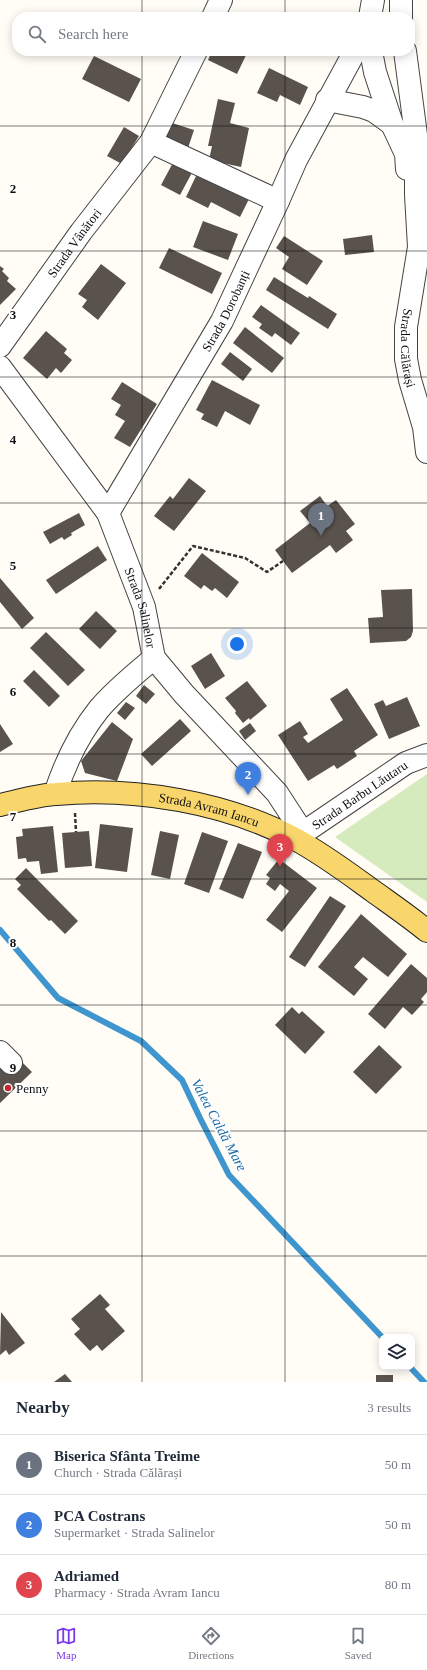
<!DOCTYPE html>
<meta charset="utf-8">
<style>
:root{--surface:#fff;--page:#f2f2f3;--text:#1f2937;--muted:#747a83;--line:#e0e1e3;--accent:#7c3aed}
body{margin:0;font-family:"Times New Roman",serif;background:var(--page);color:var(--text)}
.controls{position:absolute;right:12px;bottom:12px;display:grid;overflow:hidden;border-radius:8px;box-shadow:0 2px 10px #0003}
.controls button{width:36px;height:36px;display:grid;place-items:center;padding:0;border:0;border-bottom:1px solid var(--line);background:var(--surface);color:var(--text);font:20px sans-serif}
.you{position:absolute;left:237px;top:644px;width:14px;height:14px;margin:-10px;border:3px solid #fff;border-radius:50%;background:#1a73e8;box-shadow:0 0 0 6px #1a73e833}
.badge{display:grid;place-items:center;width:26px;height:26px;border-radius:50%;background:var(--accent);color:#fff;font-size:13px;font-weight:700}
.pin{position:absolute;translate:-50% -33px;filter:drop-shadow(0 1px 2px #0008)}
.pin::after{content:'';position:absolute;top:21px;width:14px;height:12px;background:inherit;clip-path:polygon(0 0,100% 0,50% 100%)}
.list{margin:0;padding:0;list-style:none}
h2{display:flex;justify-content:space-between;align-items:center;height:52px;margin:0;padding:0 16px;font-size:17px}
h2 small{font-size:13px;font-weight:400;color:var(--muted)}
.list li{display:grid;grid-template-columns:26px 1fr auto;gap:12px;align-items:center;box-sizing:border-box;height:60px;padding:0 16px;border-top:1px solid var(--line)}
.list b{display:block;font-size:15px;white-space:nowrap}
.list p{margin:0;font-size:13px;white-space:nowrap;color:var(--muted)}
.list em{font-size:13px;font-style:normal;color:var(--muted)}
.icon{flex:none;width:22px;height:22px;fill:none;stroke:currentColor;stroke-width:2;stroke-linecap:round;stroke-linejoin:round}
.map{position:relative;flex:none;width:427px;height:1382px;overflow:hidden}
.search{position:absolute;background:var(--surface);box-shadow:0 2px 10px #0003;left:12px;right:12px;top:12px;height:44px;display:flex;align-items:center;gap:10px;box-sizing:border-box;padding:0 14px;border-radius:16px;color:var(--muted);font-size:15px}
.sheet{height:232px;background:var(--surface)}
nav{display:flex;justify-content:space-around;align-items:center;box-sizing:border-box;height:56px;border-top:1px solid var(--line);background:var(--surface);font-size:11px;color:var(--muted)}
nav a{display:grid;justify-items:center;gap:2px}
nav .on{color:var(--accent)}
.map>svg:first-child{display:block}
.green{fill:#d5ebbd}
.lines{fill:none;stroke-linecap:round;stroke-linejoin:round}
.stream{stroke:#3f96cf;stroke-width:6}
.building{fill:#5a524d}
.minor-casing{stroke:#444;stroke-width:24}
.major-casing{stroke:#222;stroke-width:24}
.path{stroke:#333;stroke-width:2.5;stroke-dasharray:4 2;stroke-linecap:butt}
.minor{stroke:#fff;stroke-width:22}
.major{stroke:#f9d66b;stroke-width:22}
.grid{fill:none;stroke:#111;stroke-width:1;stroke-opacity:0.55}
.poi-dot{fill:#c4262e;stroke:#fff;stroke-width:1.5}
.labels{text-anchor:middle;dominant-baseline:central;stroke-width:4;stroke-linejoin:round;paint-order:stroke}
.street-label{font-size:13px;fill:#111;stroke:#fff}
.poi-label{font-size:13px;fill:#111;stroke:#fff;text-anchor:start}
.water-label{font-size:14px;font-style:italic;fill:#1768a6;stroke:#fff}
.grid-label{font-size:13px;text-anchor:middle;font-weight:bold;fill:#111;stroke:#fff;stroke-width:4;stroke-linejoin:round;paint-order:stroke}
</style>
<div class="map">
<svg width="427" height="1382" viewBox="0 0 427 1382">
<rect width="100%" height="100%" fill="#fffdf5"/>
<path class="green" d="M427 774V902L335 837Z"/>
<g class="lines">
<path class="stream" d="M0 930 58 998 141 1041 182 1080 200 1118 229 1175 382 1337
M410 1367 424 1382"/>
</g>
<path class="building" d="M212 51H248L237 74 208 60Z
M94 56 141 79 129 102 82 79Z
M269 68 308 87 300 105 280 95 277 102 257 93Z
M218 99 235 103 230 123 249 128 241 167 209 160 212 146H208Z
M169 122 194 130 188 148 163 140Z
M124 127 139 136 122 164 107 156Z
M175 159 194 169 180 195 161 185Z
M197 174 249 199 240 217 211 202 208 208 186 197Z
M203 221 238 234 228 260 193 247Z
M372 235 374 252 345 255 343 239Z
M284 236 323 261 307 285 282 269 289 257 276 248Z
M169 248 222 273 212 294 159 268Z
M101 264 126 283 98 320 82 307 87 300 78 294Z
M0 266 4 269 2 271 9 278 7 281 16 289 0 305Z
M274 277 308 298 309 296 337 314 328 329 266 290Z
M261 305 300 333 291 345 275 333 272 337 259 328 262 324 252 317Z
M245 327 284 358 272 373 233 343Z
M46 331 67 349 64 353 72 360 61 373 56 368 47 379 23 358Z
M230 352 252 369 243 381 221 364Z
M212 380 260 405 250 425 225 411 217 427 201 419 204 414 196 410Z
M122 382 157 404 130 447 114 438 125 421 115 415 121 405 111 399Z
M189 478 206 491 174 531 154 516 170 496 173 499Z
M320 496 327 506 336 500 355 524 346 531 353 540 336 553 330 545 292 573 275 550 310 523 300 511Z
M79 513 85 525 71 533 72 535 64 540 62 537 50 544 43 532Z
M98 546 107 560 56 594 46 580Z
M202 553 239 582 227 598 215 588 212 591 204 585 201 589 184 576Z
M0 578 34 618 22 629 0 602Z
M412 589 413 631 411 637 406 641 370 643 368 618 383 617 381 590Z
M96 611 117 631 100 649 79 629Z
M46 632 85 670 68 686 30 648Z
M211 653 225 676 205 689 191 666Z
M34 670 60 696 49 707 23 681Z
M247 681 267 706 250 720 249 718 243 723 235 713 236 711 225 698Z
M144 685 155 694 146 704 136 696Z
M347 688 378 735 354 751 357 756 337 769 334 765 308 781 278 735 300 721 308 734 303 737 308 743 343 720 330 699Z
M407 697 420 726 389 739 374 704 383 700 386 706Z
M126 702 135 708 125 720 117 713Z
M180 719 191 731 152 766 141 754Z
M112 722 133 739 117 781 85 773 81 761Z
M250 723 256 731 245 740 239 731Z
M0 724 13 744 0 752Z
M100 824 133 828 127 872 95 868Z
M53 826 58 872 41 874 39 861 27 862 26 858 18 859 16 837 23 836 22 829Z
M89 831 92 866 65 868 62 833Z
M160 831 179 835 170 879 151 875Z
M202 832 228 841 209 893 184 884Z
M238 843 262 852 243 899 219 889Z
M279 859 317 888 282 932 266 920 289 891 280 884 275 891 266 884 270 878 266 875Z
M26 868 78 921 65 934 51 920 49 921 17 889 21 885 15 879Z
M330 896 346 906 305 967 289 957Z
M361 914 407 954 388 977 363 957 354 967 368 979 354 996 318 967Z
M411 964 427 978V992L421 999 424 1002 412 1015 403 1007 385 1029 368 1014Z
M292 1007 299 1014 302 1011 325 1032 305 1054 275 1025Z
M379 1045 402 1067 376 1094 353 1072Z
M17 1057 32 1072 0 1103V1066Z
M100 1294 110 1305 105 1309 125 1331 102 1351 97 1345 90 1351 74 1334 80 1329 71 1319Z
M1 1312 25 1343 9 1355 6 1350 0 1355Z
M65 1374 72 1382H54Z
M376 1375H393V1382H376Z"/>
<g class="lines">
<defs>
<g id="minor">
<path d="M401 0V17"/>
<path d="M213 17 221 0"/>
<path d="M370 17 373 0"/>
<path d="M371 51 375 72 392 124 406 154 407 169"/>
<path id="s1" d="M405 51 416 135V195L419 247 406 327V359L410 380 424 427 427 452"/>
<path d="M327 100 363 107 374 111 392 124"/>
<path d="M151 142 278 201"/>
<path id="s2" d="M0 346 81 232 151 142 196 51"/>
<path id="s3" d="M0 367 108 513 144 607 154 658 184 694 277 793 303 833"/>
<path id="s4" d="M108 513 222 321 278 201 296 160 355 51"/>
<path d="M55 794C65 763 79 734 99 709 115 690 135 674 154 658"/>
<path id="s5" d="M294 839 406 763 427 755"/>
<path d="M0 1052 11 1063"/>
</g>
<g id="major">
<path id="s6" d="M0 805C18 801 37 795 56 794 135 787 225 802 295 839 323 854 348 873 373 891 391 904 410 917 427 931"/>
</g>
</defs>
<use href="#minor" class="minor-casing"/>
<use href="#major" class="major-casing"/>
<path class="path" d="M159 589 193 546 245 558 267 572 283 561
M75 813 76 832"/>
<use href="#minor" class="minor"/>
<use href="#major" class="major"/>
</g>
<path class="grid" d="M142 0V17M285 0V17M142 51V1382M285 51V1382M0 126H427M0 251H427M0 377H427M0 503H427M0 628H427M0 754H427M0 879H427M0 1005H427M0 1131H427M0 1256H427"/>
<circle class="poi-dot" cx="8" cy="1088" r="4"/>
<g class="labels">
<g class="street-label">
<text stroke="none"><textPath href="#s2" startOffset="127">Strada Vânători</textPath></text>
<text stroke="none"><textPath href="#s4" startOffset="234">Strada Dorobanți</textPath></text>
<text stroke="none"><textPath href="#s1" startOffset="299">Strada Călărași</textPath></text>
<text stroke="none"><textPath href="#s3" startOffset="282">Strada Salinelor</textPath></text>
<text stroke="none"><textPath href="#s5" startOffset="79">Strada Barbu Lăutaru</textPath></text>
<text stroke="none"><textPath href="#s6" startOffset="212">Strada Avram Iancu</textPath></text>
</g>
<g class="poi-label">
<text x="16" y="1088">Penny</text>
</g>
<g class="water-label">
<text transform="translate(219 1125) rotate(62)">Valea Caldă Mare</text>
</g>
</g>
<g class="grid-label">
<text x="13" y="193">2</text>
<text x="13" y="319">3</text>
<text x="13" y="444">4</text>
<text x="13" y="570">5</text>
<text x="13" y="696">6</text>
<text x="13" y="821">7</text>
<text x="13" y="947">8</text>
<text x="13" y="1072">9</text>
</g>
</svg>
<div class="controls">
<button><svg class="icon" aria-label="layers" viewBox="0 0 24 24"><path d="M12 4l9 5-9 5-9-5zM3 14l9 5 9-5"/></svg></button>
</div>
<div class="you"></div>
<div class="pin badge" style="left:321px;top:536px;background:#6b7280">1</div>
<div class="pin badge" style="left:248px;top:795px;background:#3f7fe0">2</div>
<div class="pin badge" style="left:280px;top:867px;background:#e0444e">3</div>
<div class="search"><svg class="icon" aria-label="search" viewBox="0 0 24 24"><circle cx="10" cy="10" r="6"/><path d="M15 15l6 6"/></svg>Search here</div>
</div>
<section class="sheet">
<h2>Nearby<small>3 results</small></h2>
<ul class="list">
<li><span class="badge" style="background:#6b7280">1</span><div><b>Biserica Sfânta Treime</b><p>Church · Strada Călărași</p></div><em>50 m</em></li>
<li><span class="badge" style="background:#3f7fe0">2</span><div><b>PCA Costrans</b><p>Supermarket · Strada Salinelor</p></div><em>50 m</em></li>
<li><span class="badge" style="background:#e0444e">3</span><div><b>Adriamed</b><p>Pharmacy · Strada Avram Iancu</p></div><em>80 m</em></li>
</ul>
</section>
<nav>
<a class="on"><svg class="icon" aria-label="map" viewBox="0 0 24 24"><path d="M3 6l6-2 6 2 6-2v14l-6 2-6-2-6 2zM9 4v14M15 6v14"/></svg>Map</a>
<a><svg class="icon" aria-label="directions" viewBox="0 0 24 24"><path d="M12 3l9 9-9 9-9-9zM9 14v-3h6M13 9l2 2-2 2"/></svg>Directions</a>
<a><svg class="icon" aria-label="saved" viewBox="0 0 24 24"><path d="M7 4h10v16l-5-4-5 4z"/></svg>Saved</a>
</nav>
